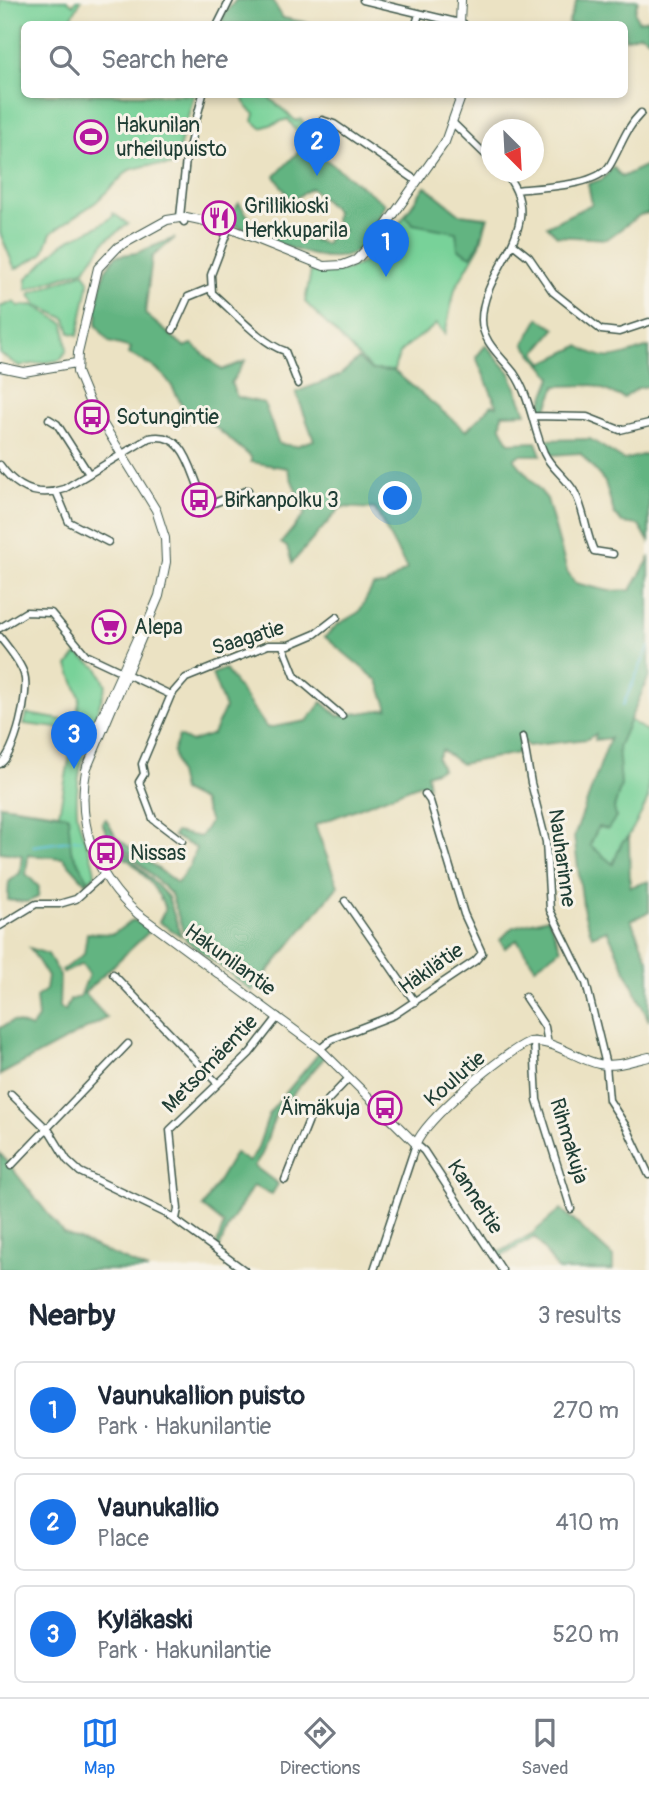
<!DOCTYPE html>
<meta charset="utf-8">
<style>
:root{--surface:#fff;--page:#f6f6f7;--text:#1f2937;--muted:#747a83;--line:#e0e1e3;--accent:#1a73e8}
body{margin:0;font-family:Pangolin,sans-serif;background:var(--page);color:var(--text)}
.compass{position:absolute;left:481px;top:119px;width:63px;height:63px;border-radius:50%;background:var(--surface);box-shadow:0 4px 10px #0003;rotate:156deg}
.you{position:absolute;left:396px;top:499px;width:24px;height:24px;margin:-18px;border:5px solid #fff;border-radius:50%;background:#1a73e8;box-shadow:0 0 0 10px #1a73e833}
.badge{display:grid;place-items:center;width:46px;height:46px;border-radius:50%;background:var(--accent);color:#fff;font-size:23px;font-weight:700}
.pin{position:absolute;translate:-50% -58px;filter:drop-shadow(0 2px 4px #0008)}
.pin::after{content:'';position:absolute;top:37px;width:24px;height:21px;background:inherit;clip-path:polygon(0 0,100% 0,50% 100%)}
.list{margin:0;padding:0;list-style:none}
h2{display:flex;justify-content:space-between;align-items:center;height:91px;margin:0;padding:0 28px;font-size:30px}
h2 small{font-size:23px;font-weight:400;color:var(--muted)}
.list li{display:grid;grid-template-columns:46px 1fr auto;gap:21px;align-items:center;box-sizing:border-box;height:98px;margin:0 14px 14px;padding:0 14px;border:2px solid var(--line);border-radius:10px}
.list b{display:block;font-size:26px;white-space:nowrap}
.list p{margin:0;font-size:23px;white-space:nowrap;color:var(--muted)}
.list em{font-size:23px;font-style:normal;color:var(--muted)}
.icon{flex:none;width:38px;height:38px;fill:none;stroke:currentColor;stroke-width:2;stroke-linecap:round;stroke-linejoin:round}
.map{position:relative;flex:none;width:649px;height:1270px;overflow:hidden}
.search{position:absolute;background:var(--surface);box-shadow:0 4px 10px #0003;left:21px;right:21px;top:21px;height:77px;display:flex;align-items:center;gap:18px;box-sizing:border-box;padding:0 24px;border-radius:10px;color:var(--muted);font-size:26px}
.sheet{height:427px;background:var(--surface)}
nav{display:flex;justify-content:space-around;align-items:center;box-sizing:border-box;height:98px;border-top:2px solid var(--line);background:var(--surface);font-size:19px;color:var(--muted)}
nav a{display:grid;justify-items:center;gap:4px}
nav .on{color:var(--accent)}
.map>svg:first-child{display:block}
.green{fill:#78d299;stroke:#4c8866;stroke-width:2}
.forest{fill:#62b481;stroke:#40785a;stroke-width:2}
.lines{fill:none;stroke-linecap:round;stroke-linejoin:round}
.stream{stroke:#5cc0da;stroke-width:2}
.street-casing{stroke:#3e5649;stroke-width:9}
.secondary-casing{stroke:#3e5649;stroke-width:10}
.street{stroke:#fff;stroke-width:6}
.secondary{stroke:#fff;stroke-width:8}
.labels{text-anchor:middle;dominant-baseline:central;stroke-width:6;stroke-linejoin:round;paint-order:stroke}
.poi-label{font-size:21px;fill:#1f3d34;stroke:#f7f3e8;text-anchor:start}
.street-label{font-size:21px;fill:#1f3d34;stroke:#f7f3e8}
</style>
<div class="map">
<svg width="649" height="1270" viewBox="0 0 649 1270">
<rect width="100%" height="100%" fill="#f7f3e8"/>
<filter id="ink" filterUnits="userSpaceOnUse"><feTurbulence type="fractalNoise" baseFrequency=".0143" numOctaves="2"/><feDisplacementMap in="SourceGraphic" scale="14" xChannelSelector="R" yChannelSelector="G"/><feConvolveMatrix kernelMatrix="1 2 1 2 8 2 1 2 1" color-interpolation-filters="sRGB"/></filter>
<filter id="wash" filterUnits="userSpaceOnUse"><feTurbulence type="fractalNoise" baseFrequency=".00686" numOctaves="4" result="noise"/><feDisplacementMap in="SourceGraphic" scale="28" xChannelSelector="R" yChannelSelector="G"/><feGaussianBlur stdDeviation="1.57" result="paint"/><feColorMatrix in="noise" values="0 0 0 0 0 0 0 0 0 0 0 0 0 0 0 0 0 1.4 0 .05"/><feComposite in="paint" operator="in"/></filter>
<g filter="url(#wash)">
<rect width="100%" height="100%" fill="#ebe2c3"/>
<path class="green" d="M0 0H67L73 5 76 0H81L68 24H24V94L194 95 174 166 149 165 129 170 96 202 51 233 43 254 15 269 0 233Z
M242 95H266L296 121 301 119 307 128 297 132 288 119 261 128 253 121 255 114 247 107Z
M425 186 460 214 488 217 480 245 455 289 445 334 436 324C420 341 399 341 394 371L372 370 305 302 311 271C371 284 395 227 425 186Z
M113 213 128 224 106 240 85 269 26 290 27 278C41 267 53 249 69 240 85 232 99 228 113 216Z
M84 272 89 281 78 335 70 333 66 319 37 305 29 294Z
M13 302 19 306 33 305 64 323 67 350 60 360 19 366 0 354V307Z
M77 654 98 668 106 685C93 726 74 768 77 812 79 834 94 854 95 875L86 883 63 858 28 855 26 874 39 887 38 897 27 902 8 900 9 882 20 873 22 855 0 852V805L59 813 75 730 24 724 27 714 75 722 80 698 68 666Z
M628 719 649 733C649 752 649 780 648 798 639 823 623 841 613 865L590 845 598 827 614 808 621 785 617 747Z"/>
<path class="forest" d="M236 0H272L283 18 314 24H222L224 15Z
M577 0H638L635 12 638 21 649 19V39L640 34 625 39 624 24H568Z
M328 130 317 153 385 204C378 217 372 236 361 247 334 276 264 236 233 224L230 216 239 203 250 219 326 244 331 233 344 231 335 221 336 211 311 188 291 201 275 176 300 150 298 142Z
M649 164V213L640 215 607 239 557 236 547 226 592 204 588 184 603 179 613 167 622 177Z
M425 186 460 214 487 218 479 244 471 256 458 249 456 232 413 224 405 216Z
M175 238 152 257 145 314 185 347 192 344 222 370 245 361 231 383 237 397 264 403 279 444 296 446 314 440 296 392 339 376 358 359 372 370 394 371 466 431 492 405 497 406 476 357 486 345 510 373 526 413 502 414 501 427 509 443 536 442 541 455H519L514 459 547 499 567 571 575 583 609 591 631 590 649 559V676L618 747 621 785 614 808 616 817 608 829 598 827 590 845 613 864 622 842 629 838 630 887 649 881V912L631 920 649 962V1021L607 930 592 936 584 913 574 837 610 738 595 740 596 734 587 739 528 746 520 738 518 753 461 764 442 750 437 758 442 769 427 774 429 786 420 784 315 825 338 886 252 991 186 940 171 894 122 846 108 837 102 822 106 819 116 837 177 883 190 865 196 848 173 836 176 832 200 837 210 822 202 801 182 791 173 751 179 736 191 742 213 734 225 708 212 674 225 669 267 728 307 721 322 702 338 716 388 709 378 681 325 637 337 625 359 612 373 586 385 585 407 569 375 509 341 507 292 563 287 547 281 543 305 514 287 468 251 462V457L202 416 174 426 173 422 186 416C172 381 165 370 129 354L131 348 109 342 96 325 98 314 95 312 105 271 116 256 136 253Z
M539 318 555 329 536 352 543 363 579 346C611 365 615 357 649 347V386L638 388 624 398 593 385 556 386 546 411 539 410 552 377 524 344Z
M590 439 624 460 649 453V542L639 525 622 523 614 513 605 482 580 453 552 455 544 440Z
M0 805 68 815 71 850 88 879 86 883 63 858 28 855 26 874 39 887 38 897 27 902 8 900 9 882 20 873 22 855 0 852Z
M120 847 168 897 181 936 159 922 165 910C162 895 134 859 118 855Z
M548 918 561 949 535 967 517 940 505 948 500 940 513 927Z
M133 920 152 929 84 993 107 1018 0 1075V1028L13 1021 31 1028 38 1018 36 997 46 990 48 977 30 948 48 954 60 975 59 1007 65 1011 70 1000 80 997 89 974 82 964 64 973 62 970 84 954 87 933 113 934Z
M319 1053 325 1057 276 1113 262 1154 254 1166 278 1184 272 1194 253 1186 228 1227 219 1249 216 1246 224 1224 203 1207 235 1153 249 1162 257 1150 270 1112Z
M0 1153 63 1233 148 1270H0Z
M561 1209 613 1257V1270H558L535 1237 497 1259 495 1255 533 1233Z"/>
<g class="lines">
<path class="stream" d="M623 705 649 647
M74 840H80
M33 846 69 841"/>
</g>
</g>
<g filter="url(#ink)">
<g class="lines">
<defs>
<path id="street" d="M363 0 464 24
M218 24 230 0
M416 24 419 14
M322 120 334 124 417 181
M454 124 491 160
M504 172C551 226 482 267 482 320 482 342 501 356 514 373 530 396 533 428 544 453 552 470 569 479 576 495 585 513 586 534 594 551L613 554
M516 190C540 187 597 187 610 165 621 146 626 128 641 113
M184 222 180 217 186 159 203 94
M228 230 211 275 212 293C232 310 262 344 285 351L298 384
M514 245 529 257 553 292 601 330 619 332 649 322
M173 330 188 297 210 288
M532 416 587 417 620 430 649 423
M49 419 57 424 89 474
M0 465C16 488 37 498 64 489L149 438C189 430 190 476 205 501L214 503 248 490
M56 491 69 522 108 542
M0 628 26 612 51 613 86 655 171 695
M0 637C8 648 20 661 24 674 30 692 15 754 0 764
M283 646 295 676 342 716
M523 737 531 783 546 842 550 910 586 983 606 1065 609 1100 627 1128 649 1175
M182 841 153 819 139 782 144 774 142 764 171 695 186 678 268 645H289L315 634 337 617
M345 901 415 1002
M0 926 36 904H59L76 899 104 874
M113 974 218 1084
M525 997 545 1027 548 1044
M534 1041 537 1100 571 1209
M320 1049 332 1039 394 1015 475 961 482 953 464 914 430 801 425 794
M11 1094 50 1132 67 1160 80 1172 167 1214 244 1270
M11 1166 128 1044
M285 1180 309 1120 349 1078
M176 1219 178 1209 170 1130 250 1053 278 1017
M374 1270 416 1144 424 1151 502 1270"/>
<path id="secondary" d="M460 24 461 0
M0 367 24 372 76 363
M91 750 94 734 138 636
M87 766C75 822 95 877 138 914L320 1049 416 1144C426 1119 503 1053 529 1042 554 1039 575 1059 599 1064 616 1067 632 1061 649 1057
M86 770 159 596 166 562 165 538 156 510 89 401 77 372 78 353 98 268 118 247 167 220 186 217 219 224 324 266 343 265 356 260 377 238 445 142 462 94"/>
</defs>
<use href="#street" class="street-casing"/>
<use href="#secondary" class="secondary-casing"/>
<use href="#street" class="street"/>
<use href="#secondary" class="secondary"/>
</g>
</g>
<defs>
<symbol id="stadium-ring" viewBox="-11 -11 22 22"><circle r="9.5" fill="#f7f3e8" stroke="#b5179e" stroke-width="1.5"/><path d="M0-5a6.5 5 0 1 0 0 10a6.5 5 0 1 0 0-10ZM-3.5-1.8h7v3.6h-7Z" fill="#b5179e"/></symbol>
<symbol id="restaurant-ring" viewBox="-11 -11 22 22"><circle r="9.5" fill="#f7f3e8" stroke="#b5179e" stroke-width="1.5"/><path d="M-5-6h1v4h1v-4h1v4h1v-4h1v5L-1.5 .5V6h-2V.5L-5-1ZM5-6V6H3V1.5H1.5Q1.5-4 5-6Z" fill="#b5179e"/></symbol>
<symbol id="bus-ring" viewBox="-11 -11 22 22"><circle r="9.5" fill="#f7f3e8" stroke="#b5179e" stroke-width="1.5"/><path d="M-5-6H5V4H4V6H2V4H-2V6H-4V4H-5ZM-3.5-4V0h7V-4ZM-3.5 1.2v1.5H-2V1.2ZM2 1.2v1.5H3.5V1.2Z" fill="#b5179e"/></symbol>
<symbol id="supermarket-ring" viewBox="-11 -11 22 22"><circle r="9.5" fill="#f7f3e8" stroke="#b5179e" stroke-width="1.5"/><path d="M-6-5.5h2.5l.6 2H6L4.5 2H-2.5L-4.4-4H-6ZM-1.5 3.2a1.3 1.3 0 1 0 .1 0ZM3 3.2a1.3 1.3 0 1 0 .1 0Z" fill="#b5179e"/></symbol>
</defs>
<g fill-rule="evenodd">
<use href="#stadium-ring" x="72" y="118" width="38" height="38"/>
<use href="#restaurant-ring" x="200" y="199" width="38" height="38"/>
<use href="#bus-ring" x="73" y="398" width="38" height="38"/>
<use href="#bus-ring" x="180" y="481" width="38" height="38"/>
<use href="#supermarket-ring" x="90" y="608" width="38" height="38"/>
<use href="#bus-ring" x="87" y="834" width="38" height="38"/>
<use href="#bus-ring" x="366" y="1089" width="38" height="38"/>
</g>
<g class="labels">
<g class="poi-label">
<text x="116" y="125">Hakunilan<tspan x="116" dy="24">urheilupuisto</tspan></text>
<text x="244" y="206">Grillikioski<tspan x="244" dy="24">Herkkuparila</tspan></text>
<text x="116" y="417">Sotungintie</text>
<text x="224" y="500">Birkanpolku 3</text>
<text x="134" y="627">Alepa</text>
<text x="130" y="853">Nissas</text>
<text x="360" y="1108" text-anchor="end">Äimäkuja</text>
</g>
<g class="street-label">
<text transform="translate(248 638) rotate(-17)">Saagatie</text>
<text transform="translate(562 858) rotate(82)">Nauharinne</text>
<text transform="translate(230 960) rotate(36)">Hakunilantie</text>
<text transform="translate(431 969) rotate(-35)">Häkilätie</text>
<text transform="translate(210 1064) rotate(-46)">Metsomäentie</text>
<text transform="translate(455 1079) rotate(-41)">Koulutie</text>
<text transform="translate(569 1141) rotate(73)">Rihmakuja</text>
<text transform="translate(475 1197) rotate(57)">Kanneltie</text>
</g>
</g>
</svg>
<svg class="compass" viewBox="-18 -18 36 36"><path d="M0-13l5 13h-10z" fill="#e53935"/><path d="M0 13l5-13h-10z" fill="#747a83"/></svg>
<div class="you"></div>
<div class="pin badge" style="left:386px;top:277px">1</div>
<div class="pin badge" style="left:317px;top:176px">2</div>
<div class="pin badge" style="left:74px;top:769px">3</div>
<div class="search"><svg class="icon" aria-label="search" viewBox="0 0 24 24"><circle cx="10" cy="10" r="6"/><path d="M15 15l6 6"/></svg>Search here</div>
</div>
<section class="sheet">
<h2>Nearby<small>3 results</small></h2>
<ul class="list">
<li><span class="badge">1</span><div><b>Vaunukallion puisto</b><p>Park · Hakunilantie</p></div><em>270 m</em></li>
<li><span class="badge">2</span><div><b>Vaunukallio</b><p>Place</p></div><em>410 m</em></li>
<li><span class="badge">3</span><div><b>Kyläkaski</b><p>Park · Hakunilantie</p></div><em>520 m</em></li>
</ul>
</section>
<nav>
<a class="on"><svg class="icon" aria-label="map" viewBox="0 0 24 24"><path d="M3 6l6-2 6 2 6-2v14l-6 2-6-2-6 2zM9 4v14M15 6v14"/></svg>Map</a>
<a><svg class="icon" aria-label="directions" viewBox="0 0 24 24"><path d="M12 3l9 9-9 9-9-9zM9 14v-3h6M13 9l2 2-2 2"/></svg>Directions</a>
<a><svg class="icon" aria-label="saved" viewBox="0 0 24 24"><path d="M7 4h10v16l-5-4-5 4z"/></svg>Saved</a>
</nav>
